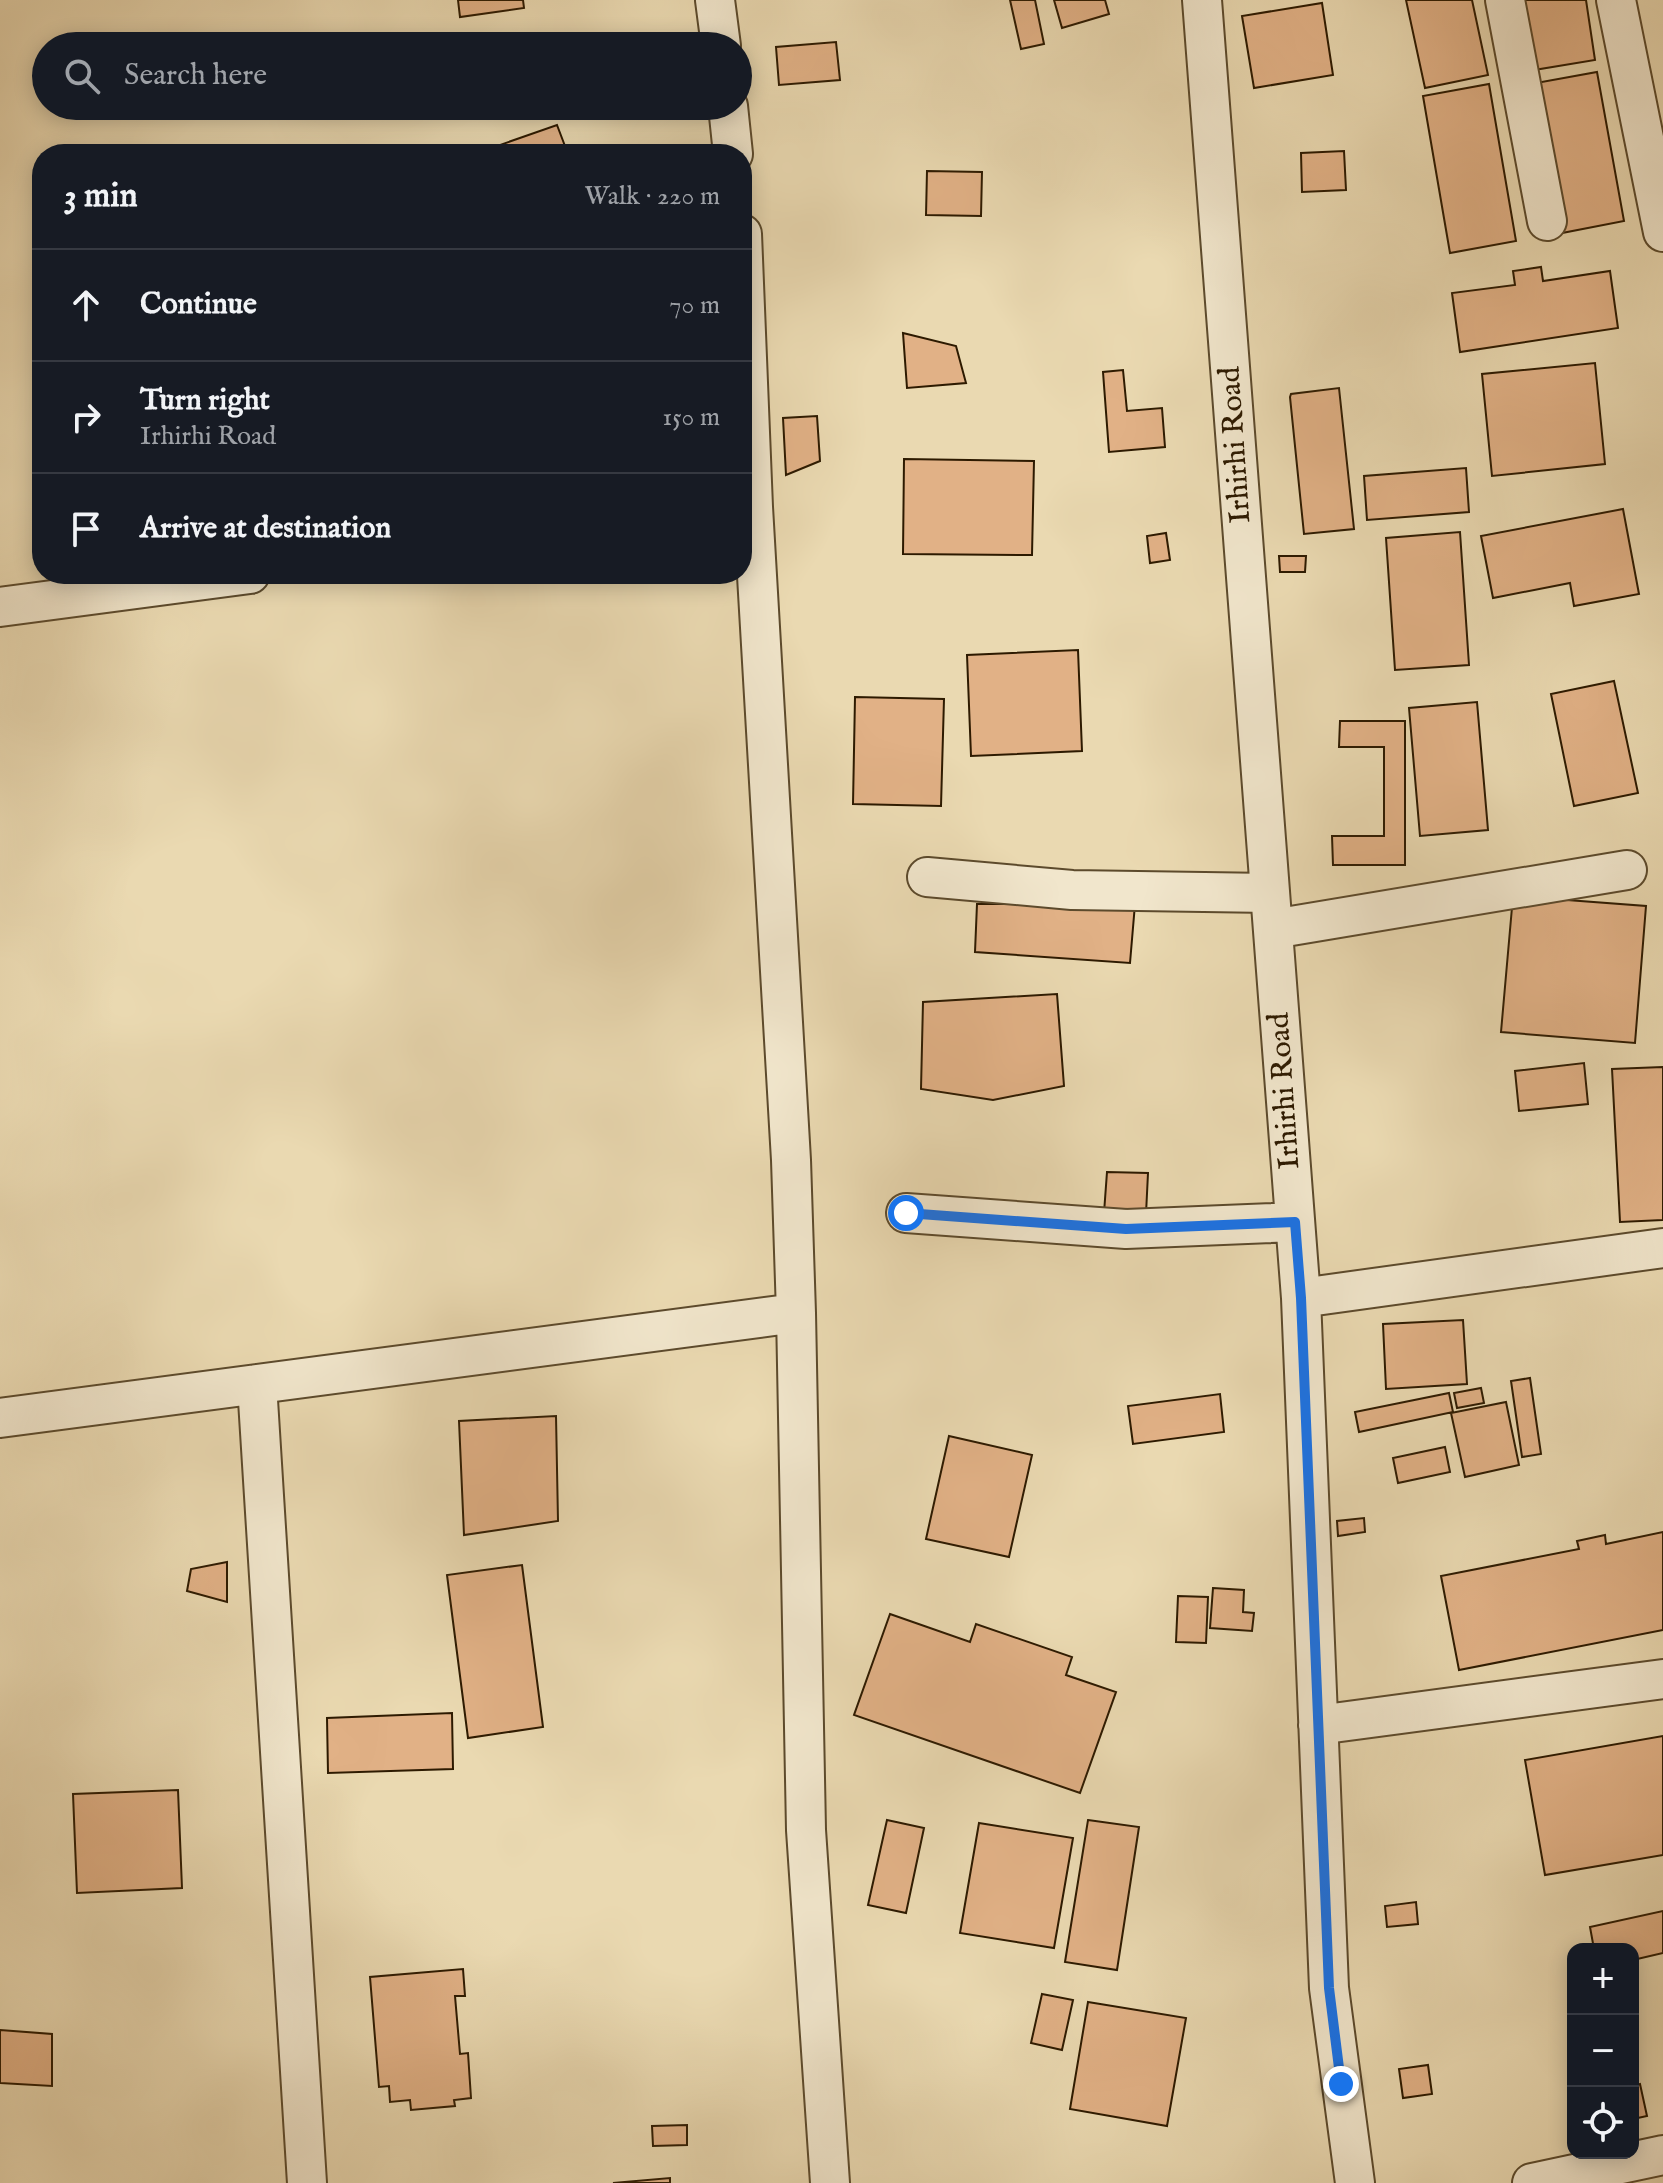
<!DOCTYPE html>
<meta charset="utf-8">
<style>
:root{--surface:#171b24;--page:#20242c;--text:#f1f3f6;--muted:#9ea1a6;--line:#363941}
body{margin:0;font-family:"IM FELL English",serif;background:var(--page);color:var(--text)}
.controls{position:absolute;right:24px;bottom:24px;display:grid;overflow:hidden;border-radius:16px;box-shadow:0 4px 20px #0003}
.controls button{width:72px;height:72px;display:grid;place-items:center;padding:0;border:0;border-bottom:2px solid var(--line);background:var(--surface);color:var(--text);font:40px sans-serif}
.stop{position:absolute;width:24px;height:24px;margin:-18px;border:6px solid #1a73e8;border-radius:50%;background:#fff}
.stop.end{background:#1a73e8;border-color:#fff;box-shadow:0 2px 8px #0008}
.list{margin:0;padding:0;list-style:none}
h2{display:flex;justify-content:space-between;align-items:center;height:104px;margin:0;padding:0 32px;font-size:34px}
h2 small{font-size:26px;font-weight:400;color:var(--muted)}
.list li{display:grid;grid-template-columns:52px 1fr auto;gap:24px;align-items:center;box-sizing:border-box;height:112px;padding:0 32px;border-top:2px solid var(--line)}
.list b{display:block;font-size:30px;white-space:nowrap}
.list p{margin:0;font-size:26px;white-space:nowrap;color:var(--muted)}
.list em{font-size:26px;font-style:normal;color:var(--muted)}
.icon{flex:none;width:44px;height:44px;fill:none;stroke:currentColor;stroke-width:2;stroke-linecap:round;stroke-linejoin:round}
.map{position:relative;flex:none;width:1663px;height:2183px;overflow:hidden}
.search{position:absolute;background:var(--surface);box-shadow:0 4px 20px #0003;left:32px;top:32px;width:720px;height:88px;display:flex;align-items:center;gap:20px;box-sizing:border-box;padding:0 28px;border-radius:44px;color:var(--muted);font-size:30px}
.panel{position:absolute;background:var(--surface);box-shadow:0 4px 20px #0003;left:32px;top:144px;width:720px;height:440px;border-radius:32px}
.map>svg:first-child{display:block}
.building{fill:#e1b186;stroke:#2d1a00;stroke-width:2}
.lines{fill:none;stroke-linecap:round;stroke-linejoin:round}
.minor-casing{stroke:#5c4a2c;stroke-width:42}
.minor{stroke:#f1e6cc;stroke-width:38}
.route{stroke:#1a73e8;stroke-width:10}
.labels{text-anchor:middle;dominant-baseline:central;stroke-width:6;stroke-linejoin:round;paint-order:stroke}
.street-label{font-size:30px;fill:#2d1a00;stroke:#f1e6cc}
</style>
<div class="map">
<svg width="1663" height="2183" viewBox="0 0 1663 2183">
<rect width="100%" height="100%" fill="#ead9b1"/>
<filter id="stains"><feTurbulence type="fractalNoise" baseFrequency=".0025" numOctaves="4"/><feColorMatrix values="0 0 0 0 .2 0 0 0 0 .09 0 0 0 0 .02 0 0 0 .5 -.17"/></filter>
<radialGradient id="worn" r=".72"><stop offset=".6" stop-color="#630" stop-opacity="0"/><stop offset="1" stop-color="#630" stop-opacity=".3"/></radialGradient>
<path class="building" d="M458 0H523L524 8 460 17Z
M1010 0H1035L1044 44 1021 49Z
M1054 0H1105L1109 14 1062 28Z
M1406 0H1472L1488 75 1425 88Z
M1518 0H1586L1595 60 1528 71Z
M1322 3 1333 75 1254 88 1242 16Z
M186 40V46H144Z
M836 42 840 80 779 85 776 47Z
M1597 72 1624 221 1562 233 1536 83Z
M1489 84 1516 241 1450 253 1423 96Z
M557 125 568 154H500L497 146Z
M1344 151 1346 190 1302 192 1301 153Z
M927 171 982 172 981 216 926 215Z
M1541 267 1543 281 1610 271 1618 328 1460 352 1452 293 1515 285 1513 271Z
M903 333 956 346 966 383 907 388Z
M1595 363 1605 464 1492 476 1482 374Z
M1123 370 1127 411 1162 408 1165 447 1109 452 1103 372Z
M1339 388 1354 529 1304 534 1290 397 1291 394Z
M817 416 820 461 786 475 783 418Z
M904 459 1034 461 1032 555 903 554Z
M1466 468 1469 512 1367 520 1364 476Z
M1623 509 1639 594 1574 606 1570 583 1493 598 1481 536Z
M1460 532 1469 665 1395 670 1386 538Z
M1166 533 1170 560 1150 563 1147 536Z
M1279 556H1306L1305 572H1280Z
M1078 650 1082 751 971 756 967 655Z
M1614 681 1638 793 1574 806 1551 694Z
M855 697 944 699 941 806 853 804Z
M1477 702 1488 830 1420 836 1409 708Z
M1340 721H1405V865H1333L1332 836H1384V747H1339Z
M1513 896 1646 906 1635 1043 1501 1032Z
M977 904H1135L1130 963 975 952Z
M1057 994 1064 1086 993 1100 921 1089 923 1002Z
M1584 1063 1588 1104 1519 1111 1515 1071Z
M1663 1067V1220L1620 1222 1612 1069Z
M1107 1172 1148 1173 1146 1214 1104 1213Z
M1463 1320 1467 1384 1386 1389 1383 1324Z
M1530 1378 1541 1454 1522 1457 1511 1381Z
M1481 1388 1484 1403 1457 1408 1454 1393Z
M1449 1393 1453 1412 1359 1432 1355 1412Z
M1220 1394 1224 1432 1133 1444 1128 1406Z
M1506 1402 1519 1465 1465 1477 1451 1413Z
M556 1416 558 1521 464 1535 459 1421Z
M949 1436 1032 1455 1009 1557 926 1539Z
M1445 1447 1450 1472 1398 1483 1393 1458Z
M1364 1518 1365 1532 1338 1536 1337 1521Z
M1663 1532V1630L1459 1670 1441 1576 1579 1549 1577 1541 1605 1535 1606 1544Z
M227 1562V1602L187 1591 191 1569Z
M522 1565 543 1727 468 1738 447 1575Z
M1213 1588 1244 1590 1243 1612 1254 1613 1252 1631 1210 1628Z
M1178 1596 1208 1597 1206 1643 1176 1642Z
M890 1614 970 1642 976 1624 1072 1657 1066 1675 1116 1692 1080 1793 854 1715Z
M452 1713 453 1769 328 1773 327 1718Z
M1663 1736V1855L1545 1875 1525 1760Z
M178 1790 182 1888 77 1893 73 1794Z
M887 1820 924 1828 906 1913 868 1905Z
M1088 1820 1139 1827 1117 1970 1065 1962Z
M979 1823 1073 1838 1054 1948 960 1933Z
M1416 1902 1418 1924 1387 1927 1385 1906Z
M1663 1911V1953L1633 1960V1949H1594L1590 1927Z
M463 1969 465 1996H455L460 2054 468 2053 471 2098 454 2100 455 2106 411 2110 410 2100 390 2102 389 2086 379 2087 370 1977Z
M1042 1994 1073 2000 1062 2050 1031 2043Z
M1088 2002 1186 2018 1167 2126 1070 2109Z
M0 2030 52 2034V2086L0 2083Z
M1428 2065 1432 2094 1403 2098 1399 2069Z
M1640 2084 1647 2116 1633 2119V2086Z
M687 2125V2145L653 2146 652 2126Z
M670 2178V2183H613Z"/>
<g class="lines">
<defs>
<path id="minor" d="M715 0 721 46
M1202 0 1301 1298 1329 1988 1355 2183
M1505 0 1547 221
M1616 0 1663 232
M728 106 733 154
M742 234 753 507 791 1160 796 1313 806 1830 830 2183
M0 607 250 574
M927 877 1072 890 1270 893
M1273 929 1627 870
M906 1213 1126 1229 1295 1222
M1301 1298 1663 1248
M257 1384 307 2183
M0 1418 796 1313
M1318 1725 1663 1679
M1532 2183 1663 2155"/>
</defs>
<use href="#minor" class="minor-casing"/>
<use href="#minor" class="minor"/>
</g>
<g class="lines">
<path class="route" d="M906 1213 1126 1229 1295 1222 1301 1298 1329 1988 1341 2084"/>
</g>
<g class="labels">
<g class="street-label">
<text transform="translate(1236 445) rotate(-94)">Irhirhi Road</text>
<text transform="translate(1285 1091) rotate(-94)">Irhirhi Road</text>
</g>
</g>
<rect width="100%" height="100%" filter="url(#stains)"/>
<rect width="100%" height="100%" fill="url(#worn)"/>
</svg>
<div class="controls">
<button>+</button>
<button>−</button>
<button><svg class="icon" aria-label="locate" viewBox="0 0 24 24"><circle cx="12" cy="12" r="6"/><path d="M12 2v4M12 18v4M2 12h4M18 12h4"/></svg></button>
</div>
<div class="stop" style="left:906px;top:1213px"></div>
<div class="stop end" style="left:1341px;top:2084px"></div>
<div class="search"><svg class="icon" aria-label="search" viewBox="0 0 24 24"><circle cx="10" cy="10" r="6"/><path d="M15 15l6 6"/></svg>Search here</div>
<section class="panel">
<h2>3 min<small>Walk · 220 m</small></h2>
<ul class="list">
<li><svg class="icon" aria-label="ahead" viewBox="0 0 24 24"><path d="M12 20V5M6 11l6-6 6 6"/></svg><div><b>Continue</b></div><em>70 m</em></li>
<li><svg class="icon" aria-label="right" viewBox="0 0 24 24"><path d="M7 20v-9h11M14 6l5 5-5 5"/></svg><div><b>Turn right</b><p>Irhirhi Road</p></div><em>150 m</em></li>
<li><svg class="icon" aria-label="arrive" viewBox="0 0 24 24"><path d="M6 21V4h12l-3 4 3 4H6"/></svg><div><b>Arrive at destination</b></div></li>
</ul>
</section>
</div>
